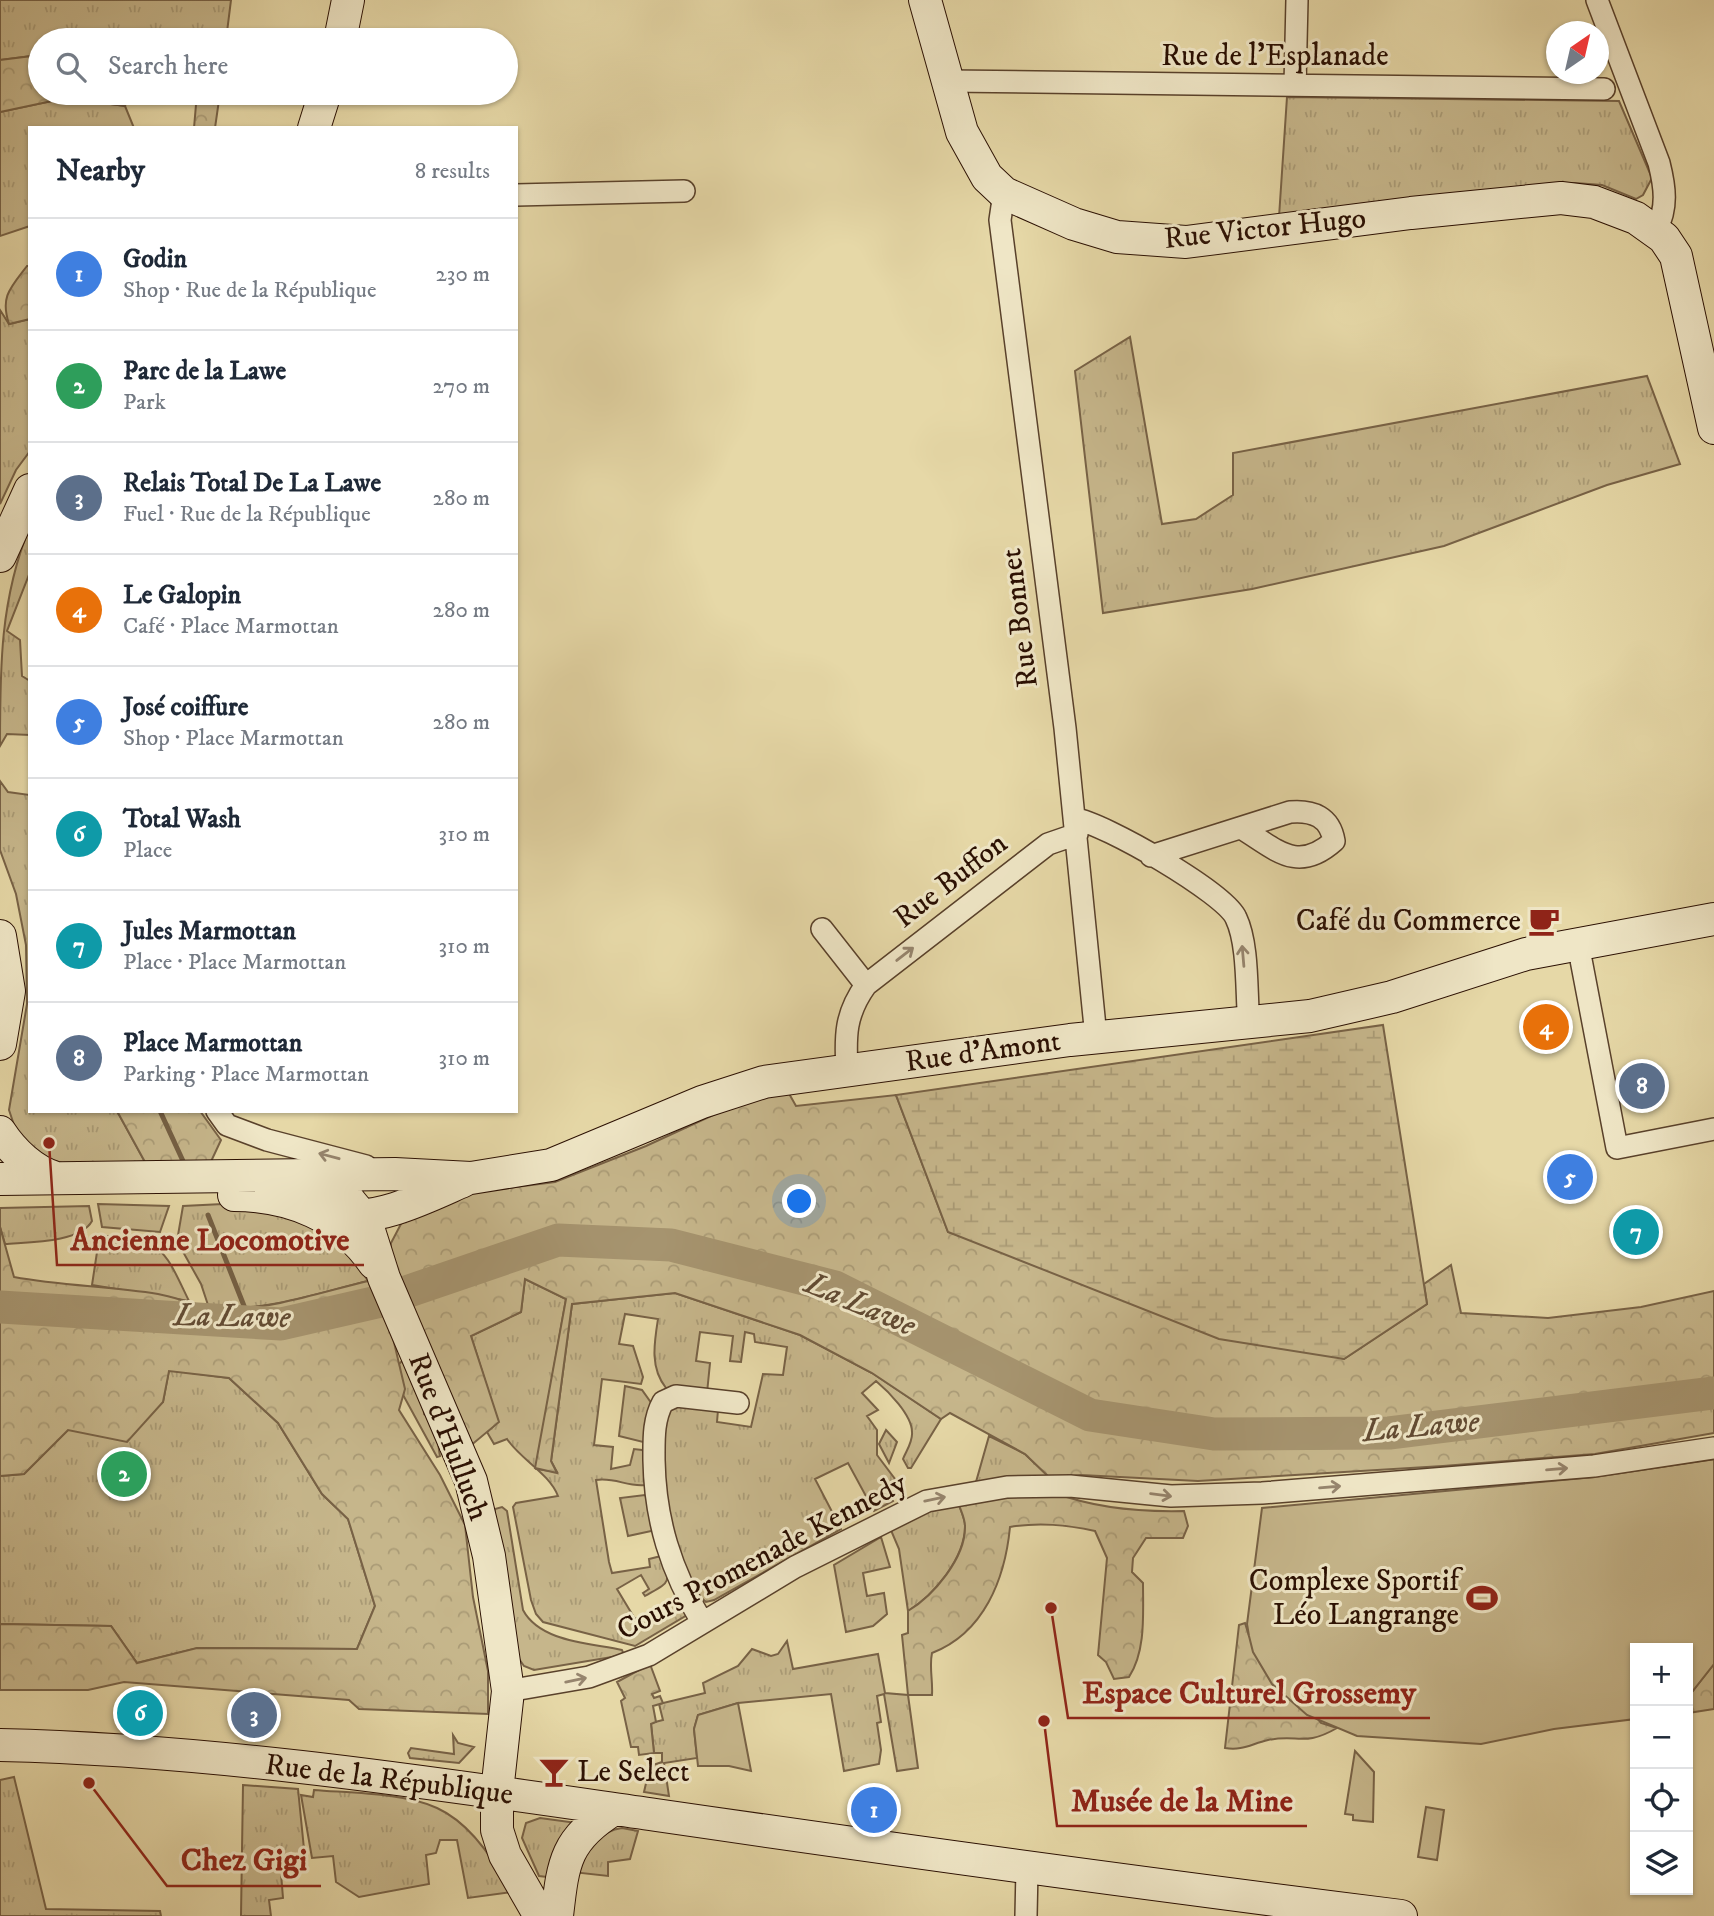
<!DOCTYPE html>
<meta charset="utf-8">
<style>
:root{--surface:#fff;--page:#f2f2f3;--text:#1f2937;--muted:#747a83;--line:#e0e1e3;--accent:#8f2418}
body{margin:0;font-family:"IM FELL DW Pica",serif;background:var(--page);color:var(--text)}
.controls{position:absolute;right:21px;bottom:21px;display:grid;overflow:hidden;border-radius:0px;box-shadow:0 2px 5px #0004}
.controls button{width:63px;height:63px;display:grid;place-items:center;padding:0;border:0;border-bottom:2px solid var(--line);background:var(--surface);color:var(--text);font:35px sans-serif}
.compass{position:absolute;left:1546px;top:21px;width:63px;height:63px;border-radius:50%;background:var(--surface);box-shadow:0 2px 5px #0004;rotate:34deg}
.you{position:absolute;left:800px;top:1202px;width:24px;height:24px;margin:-18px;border:5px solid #fff;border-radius:50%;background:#1a73e8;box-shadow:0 0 0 10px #1a73e833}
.badge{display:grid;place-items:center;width:46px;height:46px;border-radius:50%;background:var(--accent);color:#fff;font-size:23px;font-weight:700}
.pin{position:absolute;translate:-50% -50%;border:4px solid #fff;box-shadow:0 2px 7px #0006}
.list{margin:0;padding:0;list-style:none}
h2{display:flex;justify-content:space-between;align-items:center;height:91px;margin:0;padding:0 28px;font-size:30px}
h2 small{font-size:23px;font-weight:400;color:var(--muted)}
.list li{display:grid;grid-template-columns:46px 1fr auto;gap:21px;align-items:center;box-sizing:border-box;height:112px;padding:0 28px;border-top:2px solid var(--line)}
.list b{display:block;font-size:26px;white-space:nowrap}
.list p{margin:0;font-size:23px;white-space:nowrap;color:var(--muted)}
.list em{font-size:23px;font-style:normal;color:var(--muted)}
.icon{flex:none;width:38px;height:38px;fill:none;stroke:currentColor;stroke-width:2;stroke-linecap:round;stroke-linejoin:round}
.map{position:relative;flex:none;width:1714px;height:1916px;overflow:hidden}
.search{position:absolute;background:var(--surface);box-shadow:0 2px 5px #0004;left:28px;top:28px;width:490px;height:77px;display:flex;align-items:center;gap:18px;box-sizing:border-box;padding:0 24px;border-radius:38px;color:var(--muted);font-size:26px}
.panel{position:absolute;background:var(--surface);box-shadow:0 2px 5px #0004;left:28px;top:126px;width:490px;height:987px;border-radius:0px}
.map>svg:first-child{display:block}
.grass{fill:url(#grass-tufts);stroke:#786246;stroke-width:2}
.forest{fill:url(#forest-crowns);stroke:#786246;stroke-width:2}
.wetland{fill:url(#wetland-marsh);stroke:#786246;stroke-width:2}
.green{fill:#c6b68b;stroke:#786246;stroke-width:2}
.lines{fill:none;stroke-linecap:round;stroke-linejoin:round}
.stream{stroke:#745f43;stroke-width:5}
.river{stroke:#a6946f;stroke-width:33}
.street-casing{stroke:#59412b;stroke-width:24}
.secondary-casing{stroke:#2a0f02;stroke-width:34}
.street{stroke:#efe6c6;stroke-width:21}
.secondary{stroke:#efe6c6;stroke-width:32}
.oneway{stroke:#96856e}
.labels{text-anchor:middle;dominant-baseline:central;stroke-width:6;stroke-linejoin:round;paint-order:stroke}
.street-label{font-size:30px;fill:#2a0f02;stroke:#efe6c6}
.poi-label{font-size:30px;fill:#2a0f02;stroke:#efe6c6;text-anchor:end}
.water-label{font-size:32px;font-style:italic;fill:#624b33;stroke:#efe6c6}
.leader{fill:none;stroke:#8f2418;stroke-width:2.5}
.callout-dot{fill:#8f2418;stroke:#efe6c6;stroke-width:2.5}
.callout-label{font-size:32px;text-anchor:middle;font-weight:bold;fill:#8f2418;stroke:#efe6c6;stroke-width:6;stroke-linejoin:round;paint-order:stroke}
</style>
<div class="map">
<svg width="1714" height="1916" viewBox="0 0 1714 1916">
<defs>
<pattern id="grass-tufts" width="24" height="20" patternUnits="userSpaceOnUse" patternTransform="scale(1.75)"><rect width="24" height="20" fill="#c6b68b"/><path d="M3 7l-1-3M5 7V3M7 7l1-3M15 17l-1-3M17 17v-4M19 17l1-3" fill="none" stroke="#aa9b76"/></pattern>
<pattern id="forest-crowns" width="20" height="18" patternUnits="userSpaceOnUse" patternTransform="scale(1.75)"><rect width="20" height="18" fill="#c6b68b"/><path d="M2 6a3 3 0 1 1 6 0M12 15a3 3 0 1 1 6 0" fill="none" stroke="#aa9b76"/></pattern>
<pattern id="wetland-marsh" width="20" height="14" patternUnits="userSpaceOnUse" patternTransform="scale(1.75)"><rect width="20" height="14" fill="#c6b68b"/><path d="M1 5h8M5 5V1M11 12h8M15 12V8" fill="none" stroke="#aa9b76"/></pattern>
</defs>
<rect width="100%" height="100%" fill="#e6d8a7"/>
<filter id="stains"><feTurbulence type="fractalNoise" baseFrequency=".00286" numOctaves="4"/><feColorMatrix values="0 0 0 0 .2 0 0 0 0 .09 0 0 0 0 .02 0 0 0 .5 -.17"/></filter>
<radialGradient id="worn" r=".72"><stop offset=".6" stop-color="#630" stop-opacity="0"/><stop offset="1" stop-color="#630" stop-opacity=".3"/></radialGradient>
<path class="grass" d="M0 0H231L226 40H40V55L0 60Z
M1287 97 1619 101 1652 178 1643 195 1636 199 1602 185 1575 183 1279 217Z
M66 98 125 106 134 128H30V226L0 236V112Z
M0 310 9 324 30 319V451L16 470 0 504Z
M1130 337 1162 524 1196 519 1233 495V453L1647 376 1680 464 1607 485 1444 546 1252 589 1103 613 1075 371Z
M30 526V572L7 631 20 640 22 676 30 681V735L7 734 0 746C0 667 0 599 30 526Z
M0 781 8 792 30 795V1111H117L145 1162 80 1168 37 1156 15 1128 9 1110 27 1004 26 945 16 894 0 850Z
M98 1204 169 1206 160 1232 102 1227Z
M223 1204 297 1214 351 1254 368 1281C321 1292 254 1316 208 1305L201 1284 177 1241 183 1206Z
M89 1206 92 1221C80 1243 28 1242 5 1244L0 1227V1208Z
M107 1236C164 1238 166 1254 189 1301L92 1285 99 1239Z
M525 1279 566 1299 536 1469 557 1472 551 1461 572 1304 675 1293 800 1335 872 1373 941 1419 911 1468H908L903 1459C906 1451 913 1442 912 1432 912 1415 888 1391 876 1381L862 1393 878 1410 867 1416 877 1430V1455L895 1479 885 1485 893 1501 874 1511 848 1463 815 1479 841 1529 714 1600 706 1602C692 1591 679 1563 674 1546 667 1522 651 1427 671 1409 680 1401 706 1409 718 1410L717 1422 751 1427 763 1374 783 1375 787 1347 755 1342 754 1334 745 1332 741 1362 730 1361 733 1336 700 1332 696 1361 710 1363 707 1393 666 1388C650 1368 654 1344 658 1319L625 1314 619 1344 633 1346 643 1377 641 1384 602 1379 594 1445 613 1447 611 1469 630 1465 634 1449 642 1450 647 1454 645 1485C627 1487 615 1477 596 1480L609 1562 612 1573 650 1567 649 1559 661 1556C671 1584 671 1581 645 1596L643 1593 649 1589 641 1575 617 1589 635 1619 679 1596 687 1615 635 1646 543 1622 536 1614 531 1600 513 1507 516 1503 558 1496C549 1473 521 1460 507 1439L494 1444 487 1432 498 1422 471 1336 521 1312Z
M403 1360 423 1398 424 1414C439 1422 437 1442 440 1456L437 1457 402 1393 399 1364Z
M169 1370 229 1378 278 1423 322 1494 348 1519 375 1606 357 1649 198 1648 137 1663 111 1626 0 1624V1476L24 1474 68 1430 163 1402Z
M625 1386 642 1390 652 1404 647 1439 643 1442 619 1436Z
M886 1430 897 1442 889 1463 879 1444Z
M989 1436 1025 1454 1050 1478 976 1482Z
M645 1495 650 1497 656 1530 628 1536 620 1498Z
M959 1505C961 1511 965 1519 965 1526 965 1558 934 1595 908 1611L899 1549 890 1528 922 1513Z
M502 1507 507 1511 523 1610C540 1642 590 1643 622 1650L624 1655 534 1670 524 1666 517 1656 494 1515 495 1509Z
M881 1537 890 1567 863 1573 867 1596 884 1593 887 1614 873 1626 846 1632 834 1565Z
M787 1641 793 1669 878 1654 885 1693 908 1695 918 1768 897 1771 884 1694 877 1696 881 1722 877 1723 881 1750 879 1764 844 1771 831 1694 738 1703 698 1715 694 1729 697 1758 664 1763 669 1796 644 1792 650 1766 662 1762V1753H654L651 1723 663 1720 659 1704 705 1693 703 1683 738 1666 752 1649 771 1656 778 1654Z
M453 1735 458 1743 474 1747 459 1763 410 1758 408 1753 411 1748 454 1754Z
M14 1777 46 1909 160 1911 161 1916H0V1780Z
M243 1785 298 1789 305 1859 280 1861 283 1898 269 1900 271 1916H241Z
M314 1790C350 1793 405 1793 437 1808 470 1823 495 1861 511 1892L468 1898 457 1840H440L436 1853 426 1855 429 1884 359 1897 336 1882 333 1856 312 1858 301 1795 313 1797Z
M540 1818 577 1823 547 1877 539 1876 522 1838 526 1823Z
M622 1828 638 1831 630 1859 608 1862V1876L572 1872C578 1854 602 1830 622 1828Z"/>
<path class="forest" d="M40 55V93H130L125 106 66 98 0 112V60Z
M197 93H220L215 128H194Z
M27 266H30V319L9 324C0 297 10 288 27 266Z
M787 1090 796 1106 896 1095 948 1232 1344 1359 1427 1304 1424 1284 1451 1265 1461 1313 1548 1318 1641 1307 1714 1291V1433L1595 1454 1443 1466 1198 1481 1081 1475 1050 1478 1025 1454 950 1413 941 1419 872 1373 800 1335 675 1293 572 1304 551 1461 557 1473 535 1468 566 1299 525 1279 521 1312 471 1336 499 1422 469 1447 389 1262 391 1243 402 1222 454 1195 555 1182 646 1146 737 1104Z
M117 1111H200L221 1140 208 1168 145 1162Z
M0 1227 14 1277C62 1286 110 1286 158 1294 179 1298 204 1309 226 1309 273 1309 322 1292 368 1281L389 1321 405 1389 399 1410 440 1475 465 1525 473 1597 488 1671V1714L359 1709 349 1700 124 1682 88 1690H0V1624L111 1626 137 1663 197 1648 357 1649 375 1606 348 1519 322 1494 278 1423 229 1378 169 1371 163 1402 127 1442 68 1430 24 1474 0 1476Z
M1055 1493C1095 1508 1142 1512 1184 1511L1188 1526 1183 1538H1146L1133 1558 1132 1572 1143 1583C1143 1614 1146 1651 1129 1677L1114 1679 1106 1662 1098 1655 1107 1558 1095 1531C1066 1525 1040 1522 1010 1527 1005 1579 984 1633 932 1653 929 1667 933 1680 932 1695H908L902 1635 908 1633V1611C933 1596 966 1558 965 1526 965 1519 961 1511 959 1505L1008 1495Z
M1245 1623 1249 1636 1321 1723 1337 1728C1304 1747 1299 1734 1268 1740 1251 1744 1242 1751 1225 1748L1239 1625Z
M650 1664 660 1691 652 1694 654 1698 660 1696 663 1703 653 1706 656 1722 651 1724 654 1753 639 1755 638 1747H631L621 1701 625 1698 617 1682Z
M1714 1664V1709L1688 1713V1697Z"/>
<path class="wetland" d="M1383 1025 1427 1304 1344 1359 1219 1339 948 1232 896 1095Z"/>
<path class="green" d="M1714 1459V1664L1688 1697V1648H1635V1719L1554 1729 1481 1744 1357 1736 1307 1715 1272 1684 1253 1652 1249 1636 1247 1624 1262 1508 1595 1477Z
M738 1703 751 1771 729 1766H698L694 1729 698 1715Z
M1355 1751 1374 1772 1373 1822 1353 1820V1815L1345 1814Z
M1426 1807 1444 1810 1437 1860 1418 1857Z"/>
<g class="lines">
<path class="stream" d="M160 1111 183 1161
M208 1215 250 1321"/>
<path class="river" d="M0 1307 281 1324 377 1302 558 1240 671 1245 835 1287 1090 1415 1214 1434 1389 1433 1714 1393"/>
<defs>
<path id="street" d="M1597 0 1659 163C1665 187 1668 208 1656 230
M947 81 1604 89
M1295 85 1297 0
M1004 193 1000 220 1065 728 1096 1037
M516 195 684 191
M1075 819C1104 823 1225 893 1236 918 1249 945 1246 995 1249 1024
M1151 856 1290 812C1313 810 1330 817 1334 841 1297 874 1276 849 1241 828
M822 929 866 985
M1578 944 1617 1148 1714 1129
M847 1071C845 1036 845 1014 866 985L1048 844 1077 834
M217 1111 227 1125 267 1140 366 1166
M702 1622C671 1571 655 1520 654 1460 654 1440 653 1420 663 1402L676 1396 738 1403
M508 1691 589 1677 649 1655 795 1567 927 1501 1007 1487 1070 1486 1171 1496 1262 1493 1594 1466 1714 1448
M1026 1916 1027 1869"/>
<path id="secondary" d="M925 0 962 132 987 177 1004 193 1074 224 1117 237 1186 242 1411 213 1561 198 1594 202 1636 218 1664 238 1676 256 1714 428
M340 40 348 0
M314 128 325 93
M0 556 30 490
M0 936 9 991 0 1044
M0 1132C13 1152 33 1171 56 1178
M0 1179 395 1174 471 1178 551 1165 702 1102 764 1082 1070 1040 1310 1016 1392 997 1526 954 1714 919
M307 1180 318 1182 347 1198 366 1221 384 1278 471 1481 489 1556 508 1691 497 1792V1830L505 1855 540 1916
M234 1195C290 1195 342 1216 374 1263
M343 1213C374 1224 433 1194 463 1181
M0 1745C220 1750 439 1784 656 1815 904 1851 1152 1885 1401 1916
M557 1916C563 1863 565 1839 614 1809"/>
</defs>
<use href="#street" class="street-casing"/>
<use href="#secondary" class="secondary-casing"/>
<use href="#street" class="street"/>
<use href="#secondary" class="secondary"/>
</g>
<defs><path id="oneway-shaft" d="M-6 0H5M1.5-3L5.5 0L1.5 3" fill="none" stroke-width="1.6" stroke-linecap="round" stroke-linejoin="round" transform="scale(1.75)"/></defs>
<g class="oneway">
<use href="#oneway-shaft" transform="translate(905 954) rotate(-38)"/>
<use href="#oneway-shaft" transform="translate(1243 956) rotate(-95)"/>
<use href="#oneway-shaft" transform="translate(329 1156) rotate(-165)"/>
<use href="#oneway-shaft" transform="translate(1557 1469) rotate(-5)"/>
<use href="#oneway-shaft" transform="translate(1330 1487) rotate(-5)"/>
<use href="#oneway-shaft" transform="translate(1161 1495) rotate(7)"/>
<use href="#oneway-shaft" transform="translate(935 1499) rotate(-12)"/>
<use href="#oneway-shaft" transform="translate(576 1680) rotate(-12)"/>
</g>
<defs>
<symbol id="cafe-bare" viewBox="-9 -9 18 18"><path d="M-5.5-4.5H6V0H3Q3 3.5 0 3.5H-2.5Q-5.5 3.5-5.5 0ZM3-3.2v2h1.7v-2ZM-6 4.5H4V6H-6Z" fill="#8f2418" stroke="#efe6c6" stroke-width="2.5" paint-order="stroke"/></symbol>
<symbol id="stadium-bare" viewBox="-9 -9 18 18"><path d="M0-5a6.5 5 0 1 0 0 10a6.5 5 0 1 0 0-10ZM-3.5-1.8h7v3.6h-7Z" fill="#8f2418" stroke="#efe6c6" stroke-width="2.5" paint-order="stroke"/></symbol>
<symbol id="bar-bare" viewBox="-9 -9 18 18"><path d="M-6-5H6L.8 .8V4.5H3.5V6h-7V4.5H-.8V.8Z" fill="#8f2418" stroke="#efe6c6" stroke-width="2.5" paint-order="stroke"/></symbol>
</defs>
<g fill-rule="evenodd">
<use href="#cafe-bare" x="1522" y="899" width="44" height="44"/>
<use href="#stadium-bare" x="1460" y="1576" width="44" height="44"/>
<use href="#bar-bare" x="532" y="1750" width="44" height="44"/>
</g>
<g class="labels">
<g class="street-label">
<text x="1275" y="56">Rue de l'Esplanade</text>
<text transform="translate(1265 229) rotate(-6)">Rue Victor Hugo</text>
<text transform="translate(1020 618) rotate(-97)">Rue Bonnet</text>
<text transform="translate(951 881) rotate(-38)">Rue Buffon</text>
<text transform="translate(983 1052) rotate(-8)">Rue d'Amont</text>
<text transform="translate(448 1437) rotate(69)">Rue d'Hulluch</text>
<text transform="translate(762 1557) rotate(-28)">Cours Promenade Kennedy</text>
<text transform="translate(389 1780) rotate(7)">Rue de la République</text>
</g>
<g class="poi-label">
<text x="1521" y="921">Café du Commerce</text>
<text x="1459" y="1581">Complexe Sportif<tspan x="1459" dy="34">Léo Langrange</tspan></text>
<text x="577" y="1772" text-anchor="start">Le Select</text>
</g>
<g class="water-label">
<text transform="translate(860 1305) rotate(23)">La Lawe</text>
<text transform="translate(232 1317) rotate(1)">La Lawe</text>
<text transform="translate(1421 1427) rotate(-5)">La Lawe</text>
</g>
</g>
<path class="leader" d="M49 1143L57 1265H364M1051 1608L1068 1718H1430M1044 1721L1057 1826H1307M89 1783L167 1886H321"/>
<g class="callout-dot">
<circle cx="49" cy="1143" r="7"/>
<circle cx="1051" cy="1608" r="7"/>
<circle cx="1044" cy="1721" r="7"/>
<circle cx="89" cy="1783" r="7"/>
</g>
<g class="callout-label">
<text x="210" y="1250">Ancienne Locomotive</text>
<text x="1249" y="1703">Espace Culturel Grossemy</text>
<text x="1182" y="1811">Musée de la Mine</text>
<text x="244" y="1870">Chez Gigi</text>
</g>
<rect width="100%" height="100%" filter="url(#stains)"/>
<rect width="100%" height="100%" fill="url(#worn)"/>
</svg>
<div class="controls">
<button>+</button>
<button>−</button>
<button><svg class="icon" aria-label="locate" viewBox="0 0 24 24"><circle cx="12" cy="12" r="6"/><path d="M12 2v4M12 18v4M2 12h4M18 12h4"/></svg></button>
<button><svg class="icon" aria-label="layers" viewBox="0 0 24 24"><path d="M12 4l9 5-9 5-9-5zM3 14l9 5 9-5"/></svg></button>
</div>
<svg class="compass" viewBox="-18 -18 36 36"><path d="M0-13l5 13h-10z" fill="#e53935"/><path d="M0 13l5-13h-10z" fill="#747a83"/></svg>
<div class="you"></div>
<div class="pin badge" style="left:874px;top:1810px;background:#3f7fe0">1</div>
<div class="pin badge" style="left:124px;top:1474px;background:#2e9e5b">2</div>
<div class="pin badge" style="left:254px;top:1715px;background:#5c6f8a">3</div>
<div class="pin badge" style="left:1546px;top:1027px;background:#e8710a">4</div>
<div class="pin badge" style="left:1570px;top:1177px;background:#3f7fe0">5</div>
<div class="pin badge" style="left:140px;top:1713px;background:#0f9aa8">6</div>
<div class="pin badge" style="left:1636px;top:1232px;background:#0f9aa8">7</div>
<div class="pin badge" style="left:1642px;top:1086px;background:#5c6f8a">8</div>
<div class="search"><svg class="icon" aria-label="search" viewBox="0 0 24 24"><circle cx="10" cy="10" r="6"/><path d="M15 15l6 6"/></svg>Search here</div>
<section class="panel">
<h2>Nearby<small>8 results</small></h2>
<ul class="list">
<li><span class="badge" style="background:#3f7fe0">1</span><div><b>Godin</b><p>Shop · Rue de la République</p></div><em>230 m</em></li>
<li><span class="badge" style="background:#2e9e5b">2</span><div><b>Parc de la Lawe</b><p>Park</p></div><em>270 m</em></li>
<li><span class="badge" style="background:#5c6f8a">3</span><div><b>Relais Total De La Lawe</b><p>Fuel · Rue de la République</p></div><em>280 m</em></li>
<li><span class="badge" style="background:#e8710a">4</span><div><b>Le Galopin</b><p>Café · Place Marmottan</p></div><em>280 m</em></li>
<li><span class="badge" style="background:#3f7fe0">5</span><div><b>José coiffure</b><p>Shop · Place Marmottan</p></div><em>280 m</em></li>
<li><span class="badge" style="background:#0f9aa8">6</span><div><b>Total Wash</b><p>Place</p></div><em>310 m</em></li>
<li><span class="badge" style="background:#0f9aa8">7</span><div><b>Jules Marmottan</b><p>Place · Place Marmottan</p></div><em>310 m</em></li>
<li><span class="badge" style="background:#5c6f8a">8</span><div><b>Place Marmottan</b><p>Parking · Place Marmottan</p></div><em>310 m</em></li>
</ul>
</section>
</div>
